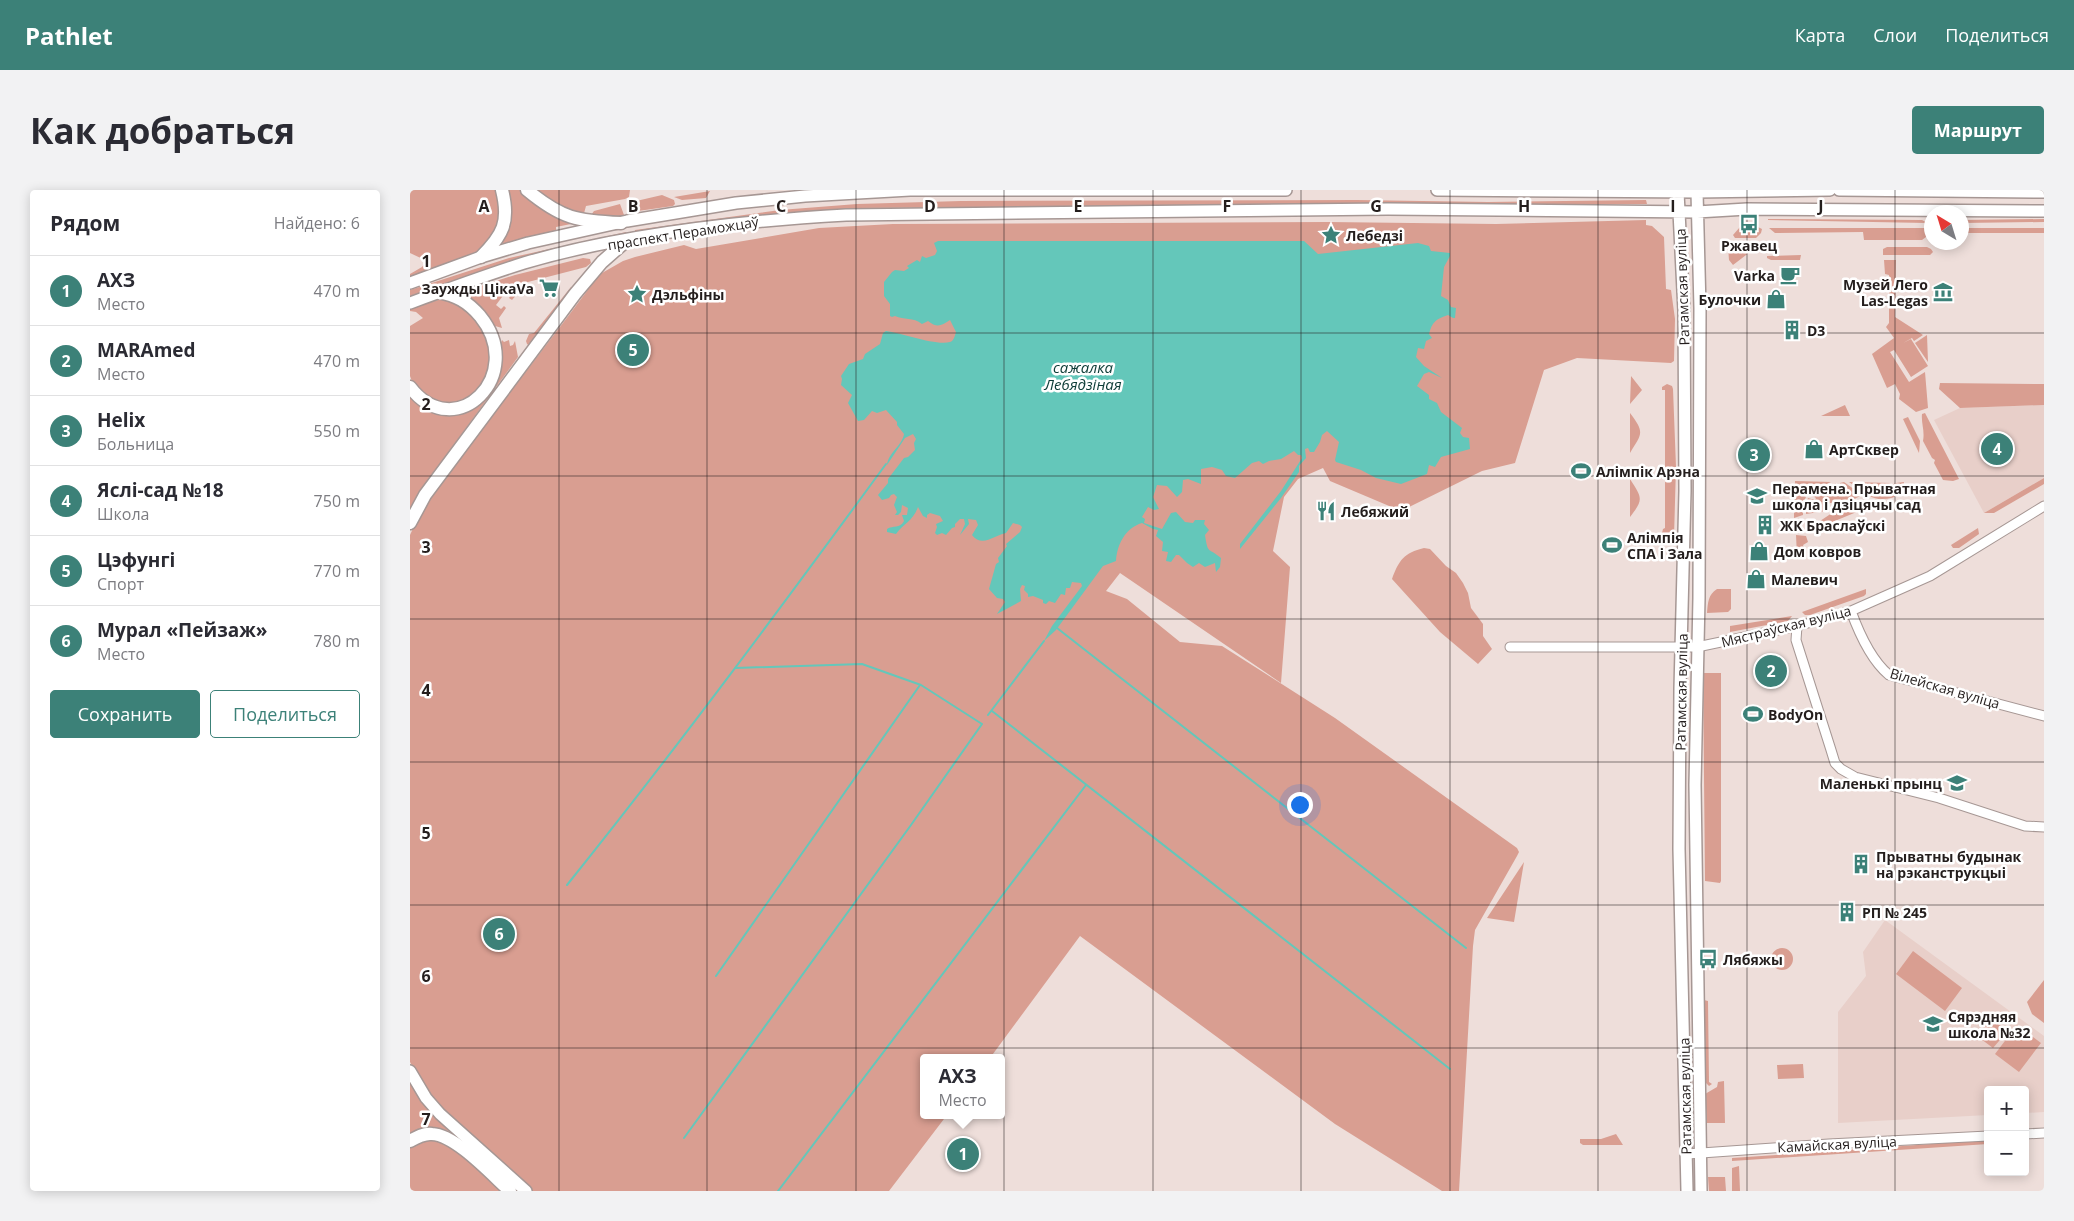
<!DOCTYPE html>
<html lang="ru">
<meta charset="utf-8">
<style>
:root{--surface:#fff;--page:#f2f2f3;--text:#2b2b33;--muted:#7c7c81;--line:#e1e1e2;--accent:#3c8178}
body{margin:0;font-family:"Open Sans",sans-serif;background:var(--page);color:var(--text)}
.controls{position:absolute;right:15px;bottom:15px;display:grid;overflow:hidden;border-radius:5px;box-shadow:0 2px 12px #0003}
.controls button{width:45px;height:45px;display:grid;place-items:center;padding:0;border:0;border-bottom:1px solid var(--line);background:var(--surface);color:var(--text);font:25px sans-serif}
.compass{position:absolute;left:1514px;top:15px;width:45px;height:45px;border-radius:50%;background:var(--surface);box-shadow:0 2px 12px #0003;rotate:322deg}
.you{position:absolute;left:889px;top:614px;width:18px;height:18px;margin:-12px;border:4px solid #fff;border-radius:50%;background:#1a73e8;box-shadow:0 0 0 8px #1a73e833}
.badge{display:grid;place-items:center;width:32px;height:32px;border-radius:50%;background:var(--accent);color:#fff;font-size:16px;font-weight:700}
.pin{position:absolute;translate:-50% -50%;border:2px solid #fff;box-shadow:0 1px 5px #0006}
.popup{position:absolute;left:510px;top:864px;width:85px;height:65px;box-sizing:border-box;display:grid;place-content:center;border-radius:5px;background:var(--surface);filter:drop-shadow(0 1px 4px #0005);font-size:16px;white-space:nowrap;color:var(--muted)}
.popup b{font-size:19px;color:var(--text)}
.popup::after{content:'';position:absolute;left:50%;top:100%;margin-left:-10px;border:10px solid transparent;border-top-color:var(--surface)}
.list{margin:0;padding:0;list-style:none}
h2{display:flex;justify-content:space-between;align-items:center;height:65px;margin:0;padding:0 20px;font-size:21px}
h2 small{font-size:16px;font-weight:400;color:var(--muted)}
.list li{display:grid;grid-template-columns:32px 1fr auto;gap:15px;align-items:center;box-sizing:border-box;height:70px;padding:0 20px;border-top:1px solid var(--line)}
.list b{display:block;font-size:19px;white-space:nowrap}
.list p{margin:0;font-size:16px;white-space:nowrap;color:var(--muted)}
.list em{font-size:16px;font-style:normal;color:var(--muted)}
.actions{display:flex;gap:10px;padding:15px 20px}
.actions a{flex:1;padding:11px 0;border:1px solid var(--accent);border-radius:5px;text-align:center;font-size:18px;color:var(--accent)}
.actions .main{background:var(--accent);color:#fff}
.map{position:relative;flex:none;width:1634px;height:1001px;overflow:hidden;border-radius:5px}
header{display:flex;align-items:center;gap:30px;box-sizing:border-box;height:70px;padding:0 25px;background:var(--accent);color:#fff}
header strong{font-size:24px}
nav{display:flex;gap:28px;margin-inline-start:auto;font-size:18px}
.intro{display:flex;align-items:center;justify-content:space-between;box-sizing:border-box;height:120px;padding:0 30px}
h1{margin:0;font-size:35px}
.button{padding:12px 22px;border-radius:5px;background:var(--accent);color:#fff;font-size:18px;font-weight:700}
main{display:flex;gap:30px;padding:0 30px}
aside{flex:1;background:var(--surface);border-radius:5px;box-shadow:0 2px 12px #0003}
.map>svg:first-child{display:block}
.built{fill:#e8cfc9}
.green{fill:#d99e91}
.water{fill:#64c7ba}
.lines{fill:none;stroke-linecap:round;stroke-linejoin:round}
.stream{stroke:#64c7ba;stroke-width:2}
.minor-casing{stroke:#a69794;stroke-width:11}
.major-casing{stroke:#a69794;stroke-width:14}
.highway-casing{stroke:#a69794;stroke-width:15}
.minor{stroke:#fff;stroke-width:9}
.major{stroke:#fff;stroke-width:11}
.highway{stroke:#fff;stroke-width:12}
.grid{fill:none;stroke:#241e1d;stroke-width:1;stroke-opacity:0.55}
.labels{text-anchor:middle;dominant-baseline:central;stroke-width:5;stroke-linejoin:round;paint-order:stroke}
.street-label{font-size:14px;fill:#241e1d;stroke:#fff}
.poi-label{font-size:14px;font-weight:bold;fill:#241e1d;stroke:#fff;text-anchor:start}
.water-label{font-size:15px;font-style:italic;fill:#0d3c37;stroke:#fff}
.grid-label{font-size:16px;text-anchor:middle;font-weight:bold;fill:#241e1d;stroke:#fff;stroke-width:5;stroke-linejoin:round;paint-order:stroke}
</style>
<header>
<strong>Pathlet</strong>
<nav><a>Карта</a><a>Слои</a><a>Поделиться</a></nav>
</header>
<div class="intro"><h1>Как добраться</h1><a class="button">Маршрут</a></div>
<main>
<aside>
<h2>Рядом<small>Найдено: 6</small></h2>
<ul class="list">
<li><span class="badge">1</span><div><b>АХЗ</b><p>Место</p></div><em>470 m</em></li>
<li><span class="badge">2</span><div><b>MARAmed</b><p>Место</p></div><em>470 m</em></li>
<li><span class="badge">3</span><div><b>Helix</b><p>Больница</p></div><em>550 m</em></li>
<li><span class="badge">4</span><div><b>Яслі-сад №18</b><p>Школа</p></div><em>750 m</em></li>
<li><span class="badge">5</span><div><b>Цэфунгі</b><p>Спорт</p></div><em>770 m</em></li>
<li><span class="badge">6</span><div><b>Мурал «Пейзаж»</b><p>Место</p></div><em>780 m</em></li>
</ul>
<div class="actions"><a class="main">Сохранить</a><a>Поделиться</a></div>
</aside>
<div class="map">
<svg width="1634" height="1001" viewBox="0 0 1634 1001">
<rect width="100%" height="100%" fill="#eededa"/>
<path class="built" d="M1634 215V288L1574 323 1524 230 1550 218Z
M1475 730 1634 846V922L1615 923V900H1578V925L1428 933V822L1456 786 1453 762Z"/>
<path class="green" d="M0 0H89L92 30 73 60 0 89V84L12 77 17 71 0 63Z
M97 0H111L119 7 166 33 146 37V42L92 57Z
M122 0H220L219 7 215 9 176 16 173 27 157 22Z
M300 1 296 8 272 10 264 7Z
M252 5 264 10 265 14 263 16 221 22 220 15 222 12Z
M947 10 1078 12 1236 10 1237 14 444 18 312 30 225 44V40L370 20 447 14 551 11Z
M210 14 214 25 212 26 189 30 181 25 184 21Z
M1358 29 1512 30 1518 33 1358 30Z
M1634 29V32L1552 33V30Z
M1236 30V35L1242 36 1254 47 1256 99 1261 100 1265 129 1264 171 1261 173 1167 168 1134 180 1105 273 1072 281 991 321 920 291 913 278 888 289 874 307 863 361 880 377 871 493 710 383 696 401 717 409 770 452 812 456 925 528 1107 658 1109 662 1107 666 1065 740 1063 756 1049 1001H1032L925 934 670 746 580 868H514V925H537L479 1001H120L33 921 18 904 0 872V345L14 315 156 129 177 101 188 81 192 83 213 71 225 67 274 55 286 59 409 38 483 34 918 32 1086 34Z
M1346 36 1352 39 1351 43 1346 48H1325L1323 45 1330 37Z
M1359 38H1520V44L1512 50H1454L1453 42 1365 43Z
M1552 38H1634V43H1552Z
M216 42V45L101 74 0 106V100L99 68Z
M1326 52 1340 62 1323 75 1319 70 1318 57Z
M1477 57H1517L1521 59 1523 62 1520 65H1473V59Z
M1391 65 1390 70H1361L1357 68V66Z
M173 68 180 69 181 73 176 77 118 92 102 110 99 108 103 102 98 99 86 115 91 119 94 116 96 118 89 128 92 138 85 136 71 117 55 105V101L105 85Z
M1474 70H1486L1485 127 1513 145 1504 151 1502 148 1493 153 1501 149 1518 176 1501 187 1484 160 1480 162 1499 192 1515 182 1518 218 1506 222 1489 209 1490 204 1485 194 1477 198 1462 164 1484 148 1476 137 1479 133V85L1475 84Z
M166 96 121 157 117 154 116 151 119 144 124 143 161 97Z
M35 108 55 120 67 131 81 157 77 191 63 206 42 214 19 209 3 194 0 186V136L13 128 6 122 0 121V118Z
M1517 145 1518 172 1505 153Z
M92 150 94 152 99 150 100 156 103 155 105 151 108 167 13 297 0 321V202L48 223 91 169 90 155Z
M1221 186 1232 200 1220 214Z
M1530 193 1634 194V215L1550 218 1529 199Z
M1257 194 1262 196 1263 199 1266 277 1264 347 1262 351 1255 353 1251 347 1253 339 1255 338V200H1252V197Z
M1435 215 1440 226H1411Z
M1220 223C1235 243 1232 243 1220 263Z
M1515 223 1549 289 1543 291 1533 290 1524 273 1525 270 1522 268 1513 251C1515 241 1511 233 1512 224Z
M1498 227 1510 251 1509 263 1493 229Z
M1634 288V294L1584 323H1574Z
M1220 289C1232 308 1234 309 1220 327Z
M1385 291 1421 292 1397 303 1385 295Z
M1434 292 1452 305 1431 316 1424 312 1417 314 1416 321 1396 324V313L1398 308 1405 310 1406 308 1401 305 1416 296 1426 293 1425 300 1428 301 1430 293Z
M1439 292 1481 293C1458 303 1460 307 1439 292Z
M1494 292 1492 304C1481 309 1469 312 1458 305L1486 293Z
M1384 297 1396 307 1393 313V325L1384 328Z
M1466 314 1403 340 1401 337 1422 323Z
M1568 338 1569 344 1549 358H1543L1541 355Z
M1386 345 1396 346 1398 352 1393 355 1396 362 1387 366Z
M1014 358 1020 359 1036 376 1046 383 1053 393 1058 403 1061 418 1073 434V446L1082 459 1068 474 1030 442 982 389C989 370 994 363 1014 358Z
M1307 399H1321V419L1318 422 1297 423C1298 412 1298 405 1307 399Z
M1456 399V404L1454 406 1400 425H1395L1392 422Z
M1382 426 1378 431 1320 442V436Z
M1293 483H1311V691L1310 693 1295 691Z
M1114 672 1104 732 1077 728Z
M1361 769a11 11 0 1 1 22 0a11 11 0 1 1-22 0Z
M1503 761 1552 798 1535 821 1486 784Z
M1634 790V833L1622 824 1617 812Z
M1294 810 1298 811 1299 892 1302 894 1299 896 1295 892Z
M1584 831 1596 839 1593 842 1595 844 1583 858 1567 846 1577 832 1582 834Z
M1607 835 1631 853 1609 882 1585 864Z
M1393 874 1394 888 1368 889 1367 875Z
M0 890 108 1001H106L41 942C26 936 15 937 0 944Z
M1314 891 1315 933H1297L1295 904 1307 897 1308 892Z
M1206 944 1213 955H1173L1170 953V949H1191Z
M21 948 45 958 93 1001H0V957L8 951Z
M1578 950V954L1322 971V968Z
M1329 976 1330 1001H1322V978Z
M1298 987H1315L1316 1001H1299Z"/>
<path class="water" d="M528 51H894L908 64 1008 53 1019 56 1021 61 1040 63V66L1034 77 1031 106 1038 110 1041 117 1046 118 1045 128H1043L1038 125C1026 129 1022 132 1019 144L1022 148 1016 151 1014 159 1008 158 1006 167 1014 176 1032 188 1019 182 1014 184 1007 196 1019 205V209L1027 213 1031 222 1052 238 1050 243 1053 247 1059 248 1060 259 1031 267 1025 277 1019 275 1017 284 991 294 966 288 951 280 926 272 925 270 929 252 917 241 912 245 910 252 904 262H900L898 258 895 259 896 268 889 276V282L871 308 830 359V354L871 301 892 268 891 265H888L884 261 871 269 859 271 853 274 849 271 842 273 825 288 816 286 812 280 802 277 791 279V294L778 289 773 290 772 302 767 307 757 296 747 295 743 307 749 319 744 320 738 317 732 327 735 329 734 333 752 339 761 323 766 322 775 332 783 333 785 330H795L794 334 799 340 795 345C798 365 798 357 811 368L810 377 806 382 805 373 795 377 789 373 783 377 777 373 769 365H766L761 372 756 371 758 362 752 361 753 352 746 346 748 340 743 339 732 333C715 338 707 355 706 371L693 376 646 440 634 451 642 436 672 396 671 393 662 392 660 398H656L655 405 651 404 645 413 639 411 636 414 633 413V410L623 406 618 407V404L614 400 615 396 612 395 610 399 611 411 587 424 595 412 593 409 587 408 579 399 586 374 589 372 588 368 597 356 596 354 610 342 612 337 610 335 603 333 596 343C585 345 572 358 562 345L568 335 566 330 558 329 559 334 550 345 555 334 554 329H550L545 334V337L542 338 536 345 532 343 527 345 525 343 527 337 526 334 533 331 530 326 520 323 517 325V328L513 326 508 317C503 331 494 333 486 344L477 342V339C483 335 490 339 494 331L492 325H497L498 318 492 315 491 322 488 325H485L487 322 484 315 487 307 484 304 481 305 479 308 472 310 468 305 478 293V289L494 268 498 267 505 260 504 253 506 249 503 244 495 248 477 275C478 263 492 256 494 244L487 235V232L476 220 467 223 462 221 454 230 448 231 438 213 442 205 431 195 432 189 431 186 439 174 453 169 455 164 470 154 473 143 476 141C492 143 526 156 540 152 544 151 545 145 546 142L540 130C531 136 527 138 518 131L512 134C503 127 494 130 485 126L482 127 480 126V114L474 106V92L482 82 485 80 494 81 499 78 497 76 507 70 510 72 512 66 516 68 525 65 527 61 524 53Z"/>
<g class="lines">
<path class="stream" d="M647 438 1056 758
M582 521 1040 879
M578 525 634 451
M157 695C267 558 372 416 476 274
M306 786 510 495
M274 948 501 635 572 534 511 495 452 474 325 478
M368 1001 676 595"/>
<defs>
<path id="minor" d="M1441 421C1449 443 1461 470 1479 485L1634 526
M1387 436 1386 450 1421 560 1425 573 1431 579 1445 587 1529 608 1615 636 1634 637
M1100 457H1287L1387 436 1441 421 1520 386 1634 316
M1615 944 1634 943
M1277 964 1419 954 1578 946"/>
<path id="major" d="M1027 0 1287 2 1420 0
M1429 0 1634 2
M1268 2 1274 121 1275 301 1270 499 1269 659 1277 1001
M1287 2 1290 118 1289 408 1285 595 1291 1001
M0 93 71 67 118 53 217 31 326 13 395 6 500 0H876
M0 113C38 99 76 85 114 73 216 43 330 31 436 25L978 19 1287 22 1337 19 1634 21
M0 881 16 908 30 924 116 1001"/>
<path id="highway" d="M117 0C152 29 167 31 211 33
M71 67C93 45 100 32 92 0
M0 197C45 256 118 185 70 126 58 112 46 105 28 102
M0 333 15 305 165 104 192 72 217 50
M0 951C7 947 14 943 22 944 46 945 82 985 100 1001"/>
</defs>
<use href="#minor" class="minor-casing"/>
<use href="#major" class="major-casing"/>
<use href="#highway" class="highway-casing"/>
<use href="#minor" class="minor"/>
<use href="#major" class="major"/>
<use href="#highway" class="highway"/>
</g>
<path class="grid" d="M149 0V1001M297 0V1001M446 0V1001M594 0V1001M743 0V1001M891 0V1001M1040 0V1001M1188 0V1001M1337 0V1001M1485 0V1001M0 143H1634M0 286H1634M0 429H1634M0 572H1634M0 715H1634M0 858H1634"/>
<defs>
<symbol id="bus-bare" viewBox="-9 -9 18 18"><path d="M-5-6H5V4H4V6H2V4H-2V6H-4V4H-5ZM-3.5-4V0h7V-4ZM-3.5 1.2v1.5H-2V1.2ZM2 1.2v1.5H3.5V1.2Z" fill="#3c8178" stroke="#fff" stroke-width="2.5" paint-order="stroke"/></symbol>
<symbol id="sight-bare" viewBox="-9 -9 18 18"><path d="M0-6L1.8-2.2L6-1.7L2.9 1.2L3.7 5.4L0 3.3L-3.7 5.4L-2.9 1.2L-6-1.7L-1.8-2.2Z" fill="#3c8178" stroke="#fff" stroke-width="2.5" paint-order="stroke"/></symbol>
<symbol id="cafe-bare" viewBox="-9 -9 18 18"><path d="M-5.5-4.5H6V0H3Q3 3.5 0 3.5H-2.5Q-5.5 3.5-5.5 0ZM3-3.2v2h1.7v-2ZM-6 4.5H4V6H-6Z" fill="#3c8178" stroke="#fff" stroke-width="2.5" paint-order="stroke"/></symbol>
<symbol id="supermarket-bare" viewBox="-9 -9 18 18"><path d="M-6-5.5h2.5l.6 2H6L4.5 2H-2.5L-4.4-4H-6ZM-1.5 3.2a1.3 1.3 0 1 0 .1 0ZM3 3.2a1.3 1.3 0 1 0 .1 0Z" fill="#3c8178" stroke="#fff" stroke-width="2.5" paint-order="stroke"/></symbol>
<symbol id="museum-bare" viewBox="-9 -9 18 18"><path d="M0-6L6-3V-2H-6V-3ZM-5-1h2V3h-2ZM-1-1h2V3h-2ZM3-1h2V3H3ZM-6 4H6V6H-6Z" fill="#3c8178" stroke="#fff" stroke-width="2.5" paint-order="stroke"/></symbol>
<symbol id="shop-bare" viewBox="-9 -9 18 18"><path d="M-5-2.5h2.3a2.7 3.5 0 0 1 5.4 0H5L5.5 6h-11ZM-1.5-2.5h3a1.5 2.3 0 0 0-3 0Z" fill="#3c8178" stroke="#fff" stroke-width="2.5" paint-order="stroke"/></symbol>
<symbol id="building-bare" viewBox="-9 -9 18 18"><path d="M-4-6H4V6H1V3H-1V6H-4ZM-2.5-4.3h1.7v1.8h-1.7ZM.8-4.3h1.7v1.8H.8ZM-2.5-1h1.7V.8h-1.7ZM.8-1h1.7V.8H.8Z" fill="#3c8178" stroke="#fff" stroke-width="2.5" paint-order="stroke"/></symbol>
<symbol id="stadium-bare" viewBox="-9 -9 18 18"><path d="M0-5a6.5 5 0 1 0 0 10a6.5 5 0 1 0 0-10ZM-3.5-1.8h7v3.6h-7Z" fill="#3c8178" stroke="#fff" stroke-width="2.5" paint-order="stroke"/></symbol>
<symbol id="school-bare" viewBox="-9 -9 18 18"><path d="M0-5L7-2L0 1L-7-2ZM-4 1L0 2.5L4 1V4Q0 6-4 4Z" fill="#3c8178" stroke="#fff" stroke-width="2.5" paint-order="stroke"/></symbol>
<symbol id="restaurant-bare" viewBox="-9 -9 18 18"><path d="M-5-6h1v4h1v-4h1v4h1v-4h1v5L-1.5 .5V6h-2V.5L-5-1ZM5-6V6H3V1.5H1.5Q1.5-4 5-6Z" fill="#3c8178" stroke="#fff" stroke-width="2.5" paint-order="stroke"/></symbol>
</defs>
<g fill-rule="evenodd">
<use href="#bus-bare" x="1325" y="20" width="28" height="28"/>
<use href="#sight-bare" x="907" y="31" width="28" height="28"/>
<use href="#cafe-bare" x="1366" y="71" width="28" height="28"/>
<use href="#supermarket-bare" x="125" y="84" width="28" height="28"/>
<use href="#museum-bare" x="1519" y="88" width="28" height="28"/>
<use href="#sight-bare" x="213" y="90" width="28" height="28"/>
<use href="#shop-bare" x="1352" y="95" width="28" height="28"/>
<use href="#building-bare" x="1368" y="126" width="28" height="28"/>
<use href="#shop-bare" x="1390" y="245" width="28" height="28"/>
<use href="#stadium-bare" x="1157" y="267" width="28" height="28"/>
<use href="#school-bare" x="1333" y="292" width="28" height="28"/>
<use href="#restaurant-bare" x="902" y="307" width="28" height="28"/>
<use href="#building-bare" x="1341" y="321" width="28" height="28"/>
<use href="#stadium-bare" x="1188" y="341" width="28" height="28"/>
<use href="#shop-bare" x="1335" y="347" width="28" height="28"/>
<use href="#shop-bare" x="1332" y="375" width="28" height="28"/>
<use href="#stadium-bare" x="1329" y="510" width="28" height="28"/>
<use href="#school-bare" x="1533" y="579" width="28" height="28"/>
<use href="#building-bare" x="1437" y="660" width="28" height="28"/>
<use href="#building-bare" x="1423" y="708" width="28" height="28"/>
<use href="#bus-bare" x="1284" y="755" width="28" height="28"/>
<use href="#school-bare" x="1509" y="820" width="28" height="28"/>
</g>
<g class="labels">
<g class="street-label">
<text transform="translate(273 43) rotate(-9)">праспект Пераможцаў</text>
<text transform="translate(1272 97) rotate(-92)">Ратамская вуліца</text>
<text transform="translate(1376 436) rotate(-14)">Мястраўская вуліца</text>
<text transform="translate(1535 498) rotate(16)">Вілейская вуліца</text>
<text transform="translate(1271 502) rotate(-89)">Ратамская вуліца</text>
<text transform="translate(1275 906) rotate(-91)">Ратамская вуліца</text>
<text transform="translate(1427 954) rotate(-3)">Камайская вуліца</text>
</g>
<g class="poi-label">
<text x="936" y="45">Лебедзі</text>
<text x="1339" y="55" text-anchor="middle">Ржавец</text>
<text x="1365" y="85" text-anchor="end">Varka</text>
<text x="1518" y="94" text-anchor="end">Музей Лего<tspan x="1518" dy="16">Las-Legas</tspan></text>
<text x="124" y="98" text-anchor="end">Заужды ЦікаVа</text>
<text x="242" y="104">Дэльфіны</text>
<text x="1351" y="109" text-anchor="end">Булочки</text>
<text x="1397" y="140">D3</text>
<text x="1419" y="259">АртСквер</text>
<text x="1186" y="281">Алімпік Арэна</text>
<text x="1362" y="298">Перамена. Прыватная<tspan x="1362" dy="16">школа і дзіцячы сад</tspan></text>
<text x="931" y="321">Лебяжий</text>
<text x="1370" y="335">ЖК Браслаўскі</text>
<text x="1217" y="347">Алімпія<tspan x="1217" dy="16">СПА і Зала</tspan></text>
<text x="1364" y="361">Дом ковров</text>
<text x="1361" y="389">Малевич</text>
<text x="1358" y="524">BodyOn</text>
<text x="1532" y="593" text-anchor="end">Маленькі прынц</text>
<text x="1466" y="666">Прыватны будынак<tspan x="1466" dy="16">на рэканструкцыі</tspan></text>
<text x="1452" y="722">РП № 245</text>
<text x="1313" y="769">Лябяжы</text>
<text x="1538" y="826">Сярэдняя<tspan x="1538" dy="16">школа №32</tspan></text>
</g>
<g class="water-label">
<text x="673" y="177">сажалка<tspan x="673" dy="17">Лебядзіная</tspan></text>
</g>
</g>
<g class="grid-label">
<text x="74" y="22">A</text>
<text x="223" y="22">B</text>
<text x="371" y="22">C</text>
<text x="520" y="22">D</text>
<text x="668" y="22">E</text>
<text x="817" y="22">F</text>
<text x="966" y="22">G</text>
<text x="1114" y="22">H</text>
<text x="1263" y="22">I</text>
<text x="1411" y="22">J</text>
<text x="16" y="77">1</text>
<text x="16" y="220">2</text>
<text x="16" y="363">3</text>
<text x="16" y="506">4</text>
<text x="16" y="649">5</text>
<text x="16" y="792">6</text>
<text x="16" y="935">7</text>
</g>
</svg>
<div class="controls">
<button>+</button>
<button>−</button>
</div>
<svg class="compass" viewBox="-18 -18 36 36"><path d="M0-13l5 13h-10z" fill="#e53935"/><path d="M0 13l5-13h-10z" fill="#7c7c81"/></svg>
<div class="you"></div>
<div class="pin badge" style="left:553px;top:964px">1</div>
<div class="popup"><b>АХЗ</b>Место</div>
<div class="pin badge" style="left:1361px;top:481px">2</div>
<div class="pin badge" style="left:1344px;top:265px">3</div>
<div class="pin badge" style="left:1587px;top:259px">4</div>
<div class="pin badge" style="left:223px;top:160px">5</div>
<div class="pin badge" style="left:89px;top:744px">6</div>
</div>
</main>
